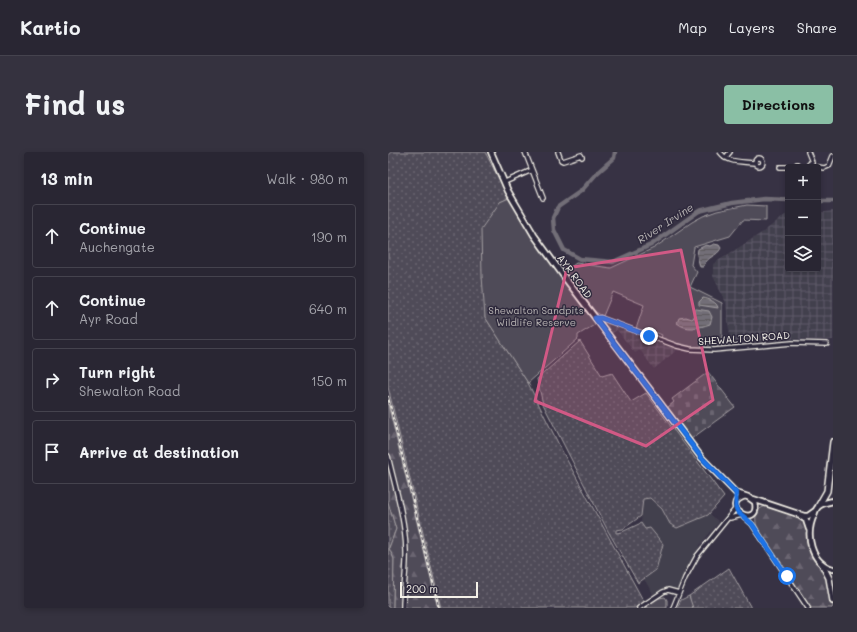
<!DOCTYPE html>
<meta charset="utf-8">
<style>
:root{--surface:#292633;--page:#35323f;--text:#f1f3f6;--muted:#a5a5ac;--line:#45434e;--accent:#8abfa5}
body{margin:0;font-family:Mali,sans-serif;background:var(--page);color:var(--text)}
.controls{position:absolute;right:12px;top:12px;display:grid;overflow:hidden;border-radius:4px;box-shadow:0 2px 6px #0003}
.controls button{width:36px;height:36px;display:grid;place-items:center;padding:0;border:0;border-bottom:1px solid var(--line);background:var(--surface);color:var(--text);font:20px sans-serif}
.scale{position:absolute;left:12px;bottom:10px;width:78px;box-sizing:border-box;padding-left:4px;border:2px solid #f4f1e8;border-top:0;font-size:11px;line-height:14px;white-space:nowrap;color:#f4f1e8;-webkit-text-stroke:3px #2f2a3d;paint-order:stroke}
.stop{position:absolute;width:12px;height:12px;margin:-9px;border:3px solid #1a73e8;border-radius:50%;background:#fff}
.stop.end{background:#1a73e8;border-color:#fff;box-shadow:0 1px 4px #0008}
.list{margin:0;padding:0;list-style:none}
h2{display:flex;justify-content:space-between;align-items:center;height:52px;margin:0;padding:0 16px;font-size:17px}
h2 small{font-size:13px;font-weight:400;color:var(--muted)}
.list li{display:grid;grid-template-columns:26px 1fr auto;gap:12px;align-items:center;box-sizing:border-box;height:64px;margin:0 8px 8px;padding:0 8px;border:1px solid var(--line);border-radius:4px}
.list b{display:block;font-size:15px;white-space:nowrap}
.list p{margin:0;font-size:13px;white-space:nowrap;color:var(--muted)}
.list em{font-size:13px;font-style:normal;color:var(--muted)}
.icon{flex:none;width:22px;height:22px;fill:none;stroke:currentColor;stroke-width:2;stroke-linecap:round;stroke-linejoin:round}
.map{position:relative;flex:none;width:445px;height:456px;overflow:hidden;border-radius:4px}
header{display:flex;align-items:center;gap:24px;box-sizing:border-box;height:56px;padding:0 20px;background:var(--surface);border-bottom:1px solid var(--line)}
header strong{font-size:19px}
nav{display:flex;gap:22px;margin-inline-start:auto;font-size:14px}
.intro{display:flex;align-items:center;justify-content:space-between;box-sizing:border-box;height:96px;padding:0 24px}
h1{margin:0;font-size:28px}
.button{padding:10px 18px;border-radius:4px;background:var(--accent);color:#111;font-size:14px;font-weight:700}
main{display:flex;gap:24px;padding:0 24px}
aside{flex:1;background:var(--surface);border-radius:4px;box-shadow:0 2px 6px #0003}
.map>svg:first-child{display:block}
.built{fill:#433f4e}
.industrial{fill:url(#industrial-grid)}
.grass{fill:url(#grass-dots);stroke:#a29ea0}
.forest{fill:url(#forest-firs);stroke:#a29ea0}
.cemetery{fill:url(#cemetery-stones);stroke:#a29ea0}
.park{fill:#504b59;stroke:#a29ea0}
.water{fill:url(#water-rules);stroke:#a6a2a4}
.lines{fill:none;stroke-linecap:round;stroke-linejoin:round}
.river{stroke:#726e77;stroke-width:4.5}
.minor-casing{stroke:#f4f1e8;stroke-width:6}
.major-casing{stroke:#f4f1e8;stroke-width:8}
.highway-casing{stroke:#f4f1e8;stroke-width:8}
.minor{stroke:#2f2a3d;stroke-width:3.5}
.major{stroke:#2f2a3d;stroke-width:4.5}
.highway{stroke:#2f2a3d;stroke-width:5}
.rail-casing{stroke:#f4f1e8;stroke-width:2.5}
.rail{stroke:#2f2a3d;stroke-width:1;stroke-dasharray:3;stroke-linecap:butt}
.route{stroke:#1a73e8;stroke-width:5}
.marked{fill:#d15985;fill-opacity:0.2;stroke:#d15985;stroke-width:3;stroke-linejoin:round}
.labels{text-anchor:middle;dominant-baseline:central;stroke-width:3;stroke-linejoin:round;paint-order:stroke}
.street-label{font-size:10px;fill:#f4f1e8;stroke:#2f2a3d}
.park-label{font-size:10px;fill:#bbb7b6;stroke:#2f2a3d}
.water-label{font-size:11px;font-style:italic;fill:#bab6b5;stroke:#2f2a3d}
</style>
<header>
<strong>Kartio</strong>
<nav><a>Map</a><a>Layers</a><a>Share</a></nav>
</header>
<div class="intro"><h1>Find us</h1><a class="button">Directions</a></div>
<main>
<aside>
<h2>13 min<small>Walk · 980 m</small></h2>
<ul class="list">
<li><svg class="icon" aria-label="ahead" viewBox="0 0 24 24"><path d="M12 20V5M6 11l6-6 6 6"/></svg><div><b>Continue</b><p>Auchengate</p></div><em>190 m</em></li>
<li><svg class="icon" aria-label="ahead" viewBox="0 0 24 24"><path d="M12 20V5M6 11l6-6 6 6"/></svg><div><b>Continue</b><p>Ayr Road</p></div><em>640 m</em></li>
<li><svg class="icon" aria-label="right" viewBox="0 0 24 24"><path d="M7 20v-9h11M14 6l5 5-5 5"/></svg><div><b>Turn right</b><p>Shewalton Road</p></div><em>150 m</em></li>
<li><svg class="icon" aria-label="arrive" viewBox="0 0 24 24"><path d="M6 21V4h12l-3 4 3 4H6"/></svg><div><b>Arrive at destination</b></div></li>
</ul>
</aside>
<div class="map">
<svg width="445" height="456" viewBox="0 0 445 456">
<defs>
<pattern id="industrial-grid" width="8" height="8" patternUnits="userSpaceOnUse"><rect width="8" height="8" fill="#433f4e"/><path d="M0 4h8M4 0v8" fill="none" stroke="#5f5b68"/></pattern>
<pattern id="grass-dots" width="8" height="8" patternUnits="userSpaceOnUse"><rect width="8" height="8" fill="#504b59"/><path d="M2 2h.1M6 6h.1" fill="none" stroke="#6a6571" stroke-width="1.8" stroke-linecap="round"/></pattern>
<pattern id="forest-firs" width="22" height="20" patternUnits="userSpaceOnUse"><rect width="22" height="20" fill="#504b59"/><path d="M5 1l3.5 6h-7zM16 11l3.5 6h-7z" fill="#6a6571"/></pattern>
<pattern id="cemetery-stones" width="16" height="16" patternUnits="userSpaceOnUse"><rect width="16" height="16" fill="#504b59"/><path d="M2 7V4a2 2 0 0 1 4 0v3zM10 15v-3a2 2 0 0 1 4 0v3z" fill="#6a6571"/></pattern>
<pattern id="water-rules" width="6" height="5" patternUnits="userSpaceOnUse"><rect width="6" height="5" fill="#726e77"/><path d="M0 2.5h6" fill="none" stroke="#5b595c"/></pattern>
</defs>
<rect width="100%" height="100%" fill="#373244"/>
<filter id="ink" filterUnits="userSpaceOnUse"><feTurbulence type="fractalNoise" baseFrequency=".025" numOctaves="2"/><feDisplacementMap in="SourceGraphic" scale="8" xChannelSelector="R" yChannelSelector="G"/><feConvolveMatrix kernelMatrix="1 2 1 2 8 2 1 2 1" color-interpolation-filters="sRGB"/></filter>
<g filter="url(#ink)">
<path class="built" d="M261 346 274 357 282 372 289 376 321 361 331 370 312 393 289 438 280 436 266 444 256 427 268 418 257 377 253 371 255 347Z"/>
<path class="industrial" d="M445 59V188L399 187 348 190 342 186 338 151 325 124V112L375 80 397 63H400V117H430V61Z
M215 168 290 197 266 217 252 198 247 201 229 178 223 182 214 171Z"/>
<path class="grass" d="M0 0H97L121 46 112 50 97 165 140 231 174 299 256 450 247 456H53L0 235Z
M192 189 214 224 224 221 243 250 258 241 336 345 320 363 289 376 282 372 274 357 262 346 255 347 253 364 235 377 228 378V381L234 380 253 371 257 377 262 376 275 392 268 418 250 431 220 379 155 252 149 227Z
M0 350 8 377 1 396 6 407 5 456H0Z
M341 416 363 456H304L301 444Z"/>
<path class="forest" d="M0 252 50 456H5L6 407 1 396 8 377 0 350Z
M380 354 410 365 418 373 422 398 430 412 437 421 445 456H423L369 375C366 365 368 355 380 354Z
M277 445 279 448V456H256L271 446Z"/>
<path class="cemetery" d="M320 220 347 255 303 287 280 255 286 250 284 247Z"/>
<path class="park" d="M121 46 140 78 208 172 190 183V187L140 231 97 165 94 124 93 77 112 50Z
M359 53 378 54V69L355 68 342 84 306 95 303 113 309 120 302 135 334 151V196H303L273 186 274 183 267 180 263 183 248 177 256 153 225 140 215 164C197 157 187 135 176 120L188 111 223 116 266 96 304 70 315 64 329 59Z
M301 444 305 456H289L293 448Z"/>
<path class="water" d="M326 92 331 93 333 96C329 105 320 103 315 115H312L309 103 310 97 318 93 322 94Z
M315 146C321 147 329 150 330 156L311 153V150Z
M308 157 321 159 324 165 322 172C310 176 299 179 289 171L291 166 298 165 304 167 306 165V158Z"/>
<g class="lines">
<path class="river" d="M227 0 226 6 209 21 193 39 170 55 165 66 166 78 176 98 192 107 225 110 263 93 311 59 344 51 376 47 400 48
M430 49H445"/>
<defs>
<path id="minor" d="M137 0 155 46
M170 0 173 8 175 9 193 3 194 5
M332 0C341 12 353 9 367 11
M420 0 424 10
M367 10a4 4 0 1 1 8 0a4 4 0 1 1-8 0Z
M337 6 342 0
M392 15H400
M409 15V12
M421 15V12L424 10
M430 15 436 16 441 14 445 4
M117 30 144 18
M207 166H213L289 194 302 197 326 198 404 191 439 192
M0 304C7 335 17 366 18 398 19 417 15 436 15 456
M355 364 364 372 420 456
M342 366 354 363
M251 456 275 440 280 438 291 441
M285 456 297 426 309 404 348 356"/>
<path id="major" d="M103 0 120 39 146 83 177 126 313 305 348 341 360 345 367 350C373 379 328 354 357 344
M365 347 416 364H420L427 359
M445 349C440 350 434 351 431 354 428 356 427 360 426 363 417 382 422 411 445 417
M412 364 418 368 421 377"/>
<path id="highway" d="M431 353 439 339 445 290
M434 412 441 426 445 449"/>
</defs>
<use href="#minor" class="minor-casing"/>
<use href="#major" class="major-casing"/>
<use href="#highway" class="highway-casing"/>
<use href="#minor" class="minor"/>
<use href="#major" class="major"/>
<use href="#highway" class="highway"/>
<defs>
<path id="rail" d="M0 245 51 456"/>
</defs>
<use href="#rail" class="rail-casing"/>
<use href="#rail" class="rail"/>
</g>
</g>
<g class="lines" filter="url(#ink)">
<path class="route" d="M261 184 213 166H207L313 305 348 341V356L350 360 364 372 399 424"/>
</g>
<path class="marked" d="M293 98 325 248 258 294 147 249 179 116Z"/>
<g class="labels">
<g class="street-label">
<text transform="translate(187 124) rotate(54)">AYR ROAD</text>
<text transform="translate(356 186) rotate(-4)">SHEWALTON ROAD</text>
</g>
<g class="park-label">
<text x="148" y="158">Shewalton Sandpits<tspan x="148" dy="12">Wildlife Reserve</tspan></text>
</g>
<g class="water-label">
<text transform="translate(277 71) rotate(-33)">River Irvine</text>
</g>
</g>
</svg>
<div class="controls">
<button>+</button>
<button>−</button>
<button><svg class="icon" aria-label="layers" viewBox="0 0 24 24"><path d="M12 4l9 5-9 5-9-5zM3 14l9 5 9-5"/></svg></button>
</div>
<div class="scale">200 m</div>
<div class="stop" style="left:399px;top:424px"></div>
<div class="stop end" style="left:261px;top:184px"></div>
</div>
</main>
